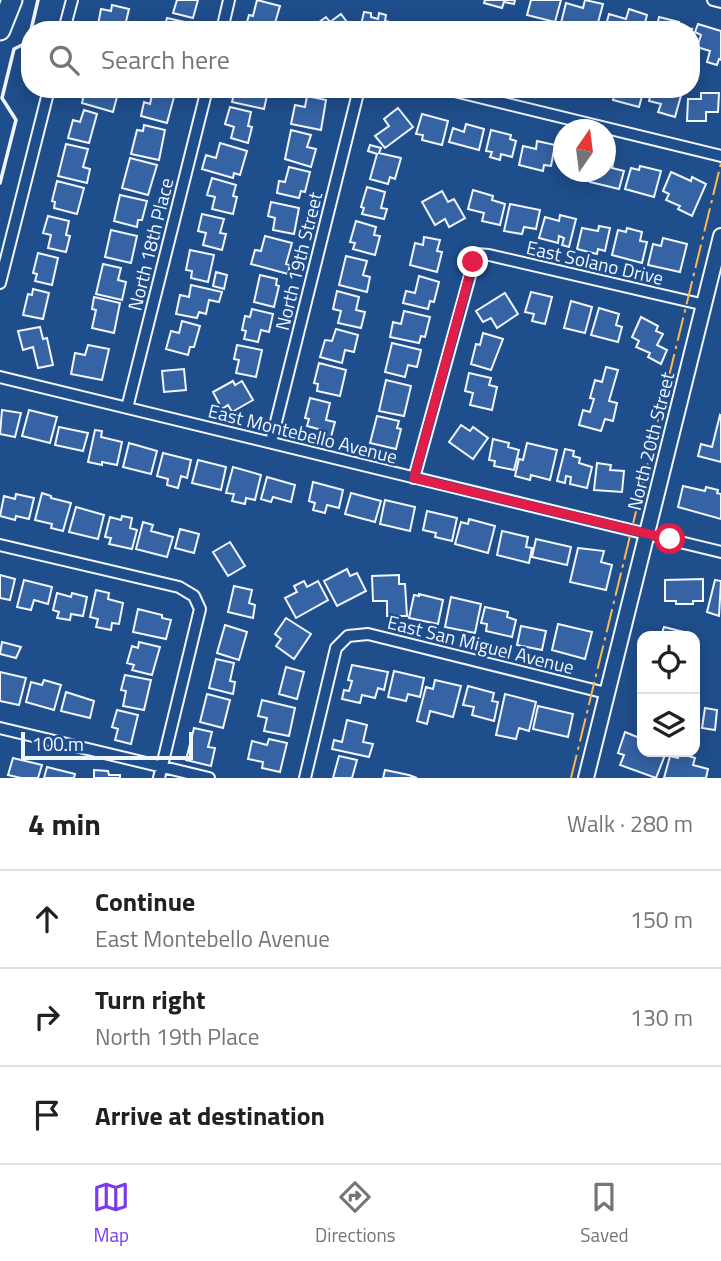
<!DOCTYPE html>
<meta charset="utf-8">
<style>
:root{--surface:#fff;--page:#f6f6f6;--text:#202124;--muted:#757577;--line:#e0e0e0;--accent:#7c3aed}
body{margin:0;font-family:"Titillium Web",sans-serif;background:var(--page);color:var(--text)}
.controls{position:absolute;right:21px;bottom:21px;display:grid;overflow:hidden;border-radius:14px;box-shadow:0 4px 18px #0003}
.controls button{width:63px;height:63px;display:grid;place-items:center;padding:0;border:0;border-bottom:2px solid var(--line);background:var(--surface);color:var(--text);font:35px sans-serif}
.compass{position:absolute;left:553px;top:119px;width:63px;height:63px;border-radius:50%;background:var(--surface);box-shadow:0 4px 18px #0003;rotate:14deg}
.scale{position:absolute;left:21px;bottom:18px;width:172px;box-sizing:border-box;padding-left:7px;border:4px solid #f2f6ff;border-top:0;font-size:19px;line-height:24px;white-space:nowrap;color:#f2f6ff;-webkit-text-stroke:5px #1f4e8c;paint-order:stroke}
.stop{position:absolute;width:21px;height:21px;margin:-16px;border:5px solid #e11d48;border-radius:50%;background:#fff}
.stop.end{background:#e11d48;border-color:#fff;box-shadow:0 2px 7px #0008}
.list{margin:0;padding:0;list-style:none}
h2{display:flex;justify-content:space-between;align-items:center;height:91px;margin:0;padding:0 28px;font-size:30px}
h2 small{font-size:23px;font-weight:400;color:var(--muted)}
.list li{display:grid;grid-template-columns:46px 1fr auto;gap:21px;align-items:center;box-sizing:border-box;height:98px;padding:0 28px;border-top:2px solid var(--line)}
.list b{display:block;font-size:26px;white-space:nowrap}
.list p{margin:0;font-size:23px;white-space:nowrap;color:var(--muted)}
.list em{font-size:23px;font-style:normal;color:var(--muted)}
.icon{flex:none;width:38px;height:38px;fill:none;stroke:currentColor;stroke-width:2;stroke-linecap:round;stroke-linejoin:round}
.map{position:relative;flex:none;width:721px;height:778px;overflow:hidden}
.search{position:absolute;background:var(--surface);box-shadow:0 4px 18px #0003;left:21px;right:21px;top:21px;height:77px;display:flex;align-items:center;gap:18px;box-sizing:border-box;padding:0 24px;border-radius:28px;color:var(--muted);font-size:26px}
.sheet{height:385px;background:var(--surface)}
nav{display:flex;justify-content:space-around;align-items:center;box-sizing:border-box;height:98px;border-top:2px solid var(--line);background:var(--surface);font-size:19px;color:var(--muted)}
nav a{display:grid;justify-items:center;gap:4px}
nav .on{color:var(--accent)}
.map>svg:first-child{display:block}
.building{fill:#3563a3;stroke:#f2f6ff;stroke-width:2}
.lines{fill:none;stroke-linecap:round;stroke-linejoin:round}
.street-casing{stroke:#f2f6ff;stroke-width:14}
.secondary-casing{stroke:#f2f6ff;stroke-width:18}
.highway-casing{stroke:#f2f6ff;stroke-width:23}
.street{stroke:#1f4e8c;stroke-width:10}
.secondary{stroke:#1f4e8c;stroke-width:14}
.highway{stroke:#1f4e8c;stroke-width:19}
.wall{stroke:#f2f6ff;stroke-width:3.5}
.power{stroke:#ffb74d;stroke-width:2;stroke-dasharray:24 5 3.5 5;stroke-linecap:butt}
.route{stroke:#e11d48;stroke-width:9}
.labels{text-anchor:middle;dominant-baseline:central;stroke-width:5;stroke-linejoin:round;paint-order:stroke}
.street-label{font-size:19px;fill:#f2f6ff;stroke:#1f4e8c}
</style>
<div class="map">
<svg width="721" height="778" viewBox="0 0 721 778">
<rect width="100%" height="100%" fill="#1f4e8c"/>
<path class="building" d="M177 0H198L193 18 173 13Z
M257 0 280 6 275 23 286 26 285 30 245 29 249 15 253 16Z
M485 0H515L514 4 504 2 502 8 484 3Z
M531 0H561L555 22 527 15Z
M585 0 603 4 596 30 561 23 566 3 583 8Z
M112 5 129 9 124 30H97L101 9 111 11Z
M629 9 647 15 643 30H622L606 25 609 14 626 19Z
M364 12 371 13V17L378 19 379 13 386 15 385 21 399 24 398 30 360 29Z
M341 14 353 30H308L326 17 330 22Z
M659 17 679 22 678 25 692 29 691 30H656Z
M167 18 194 24 193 30H164Z
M402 23 425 29 426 25 435 28 434 30H401Z
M698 24 721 31V60L719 59 717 65 707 62 710 51 697 47 701 35 695 32Z
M75 89H110L118 93 113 112 82 103 84 94 74 92Z
M235 89 268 91 264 109 232 102Z
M576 89H594L592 96 576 92Z
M616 89H644L639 107 613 100Z
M652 89 682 92 675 117 658 112 661 104 649 101Z
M153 91 174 97 167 123 141 116 144 102 150 104Z
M701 93H719L718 112H706V121H687L688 99H701Z
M307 96 326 100 321 130 291 124 295 105 305 107Z
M230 107 251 112 248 126 252 127 248 143 231 138 234 127 225 124Z
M398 108 413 127 385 148 375 136 389 126 384 119Z
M84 110 97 114 89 143 68 138 73 120 80 122Z
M422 114 448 121 442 145 422 140 423 135 416 134Z
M466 124 484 129 479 150 449 142 453 128 464 132Z
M144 125 165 130 159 160 131 154 137 130 143 131Z
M291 130 311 135 307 147 316 149 311 167 285 159Z
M491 130 511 135 510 139 516 141 512 157 501 154 500 160 490 157 492 152 486 151Z
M537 141 555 145 551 166 544 165 543 171 519 165 523 146 536 149Z
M220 143 247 151 240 175 234 173 233 178 202 169 206 155 216 158Z
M66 144 88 149 83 167 90 169 87 183 58 176Z
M370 145 381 148 379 153 401 158 395 179 390 177 388 184 370 179 377 154 368 151Z
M606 157 614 159 612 168 624 171 619 189 590 182 592 172H606Z
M130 158 157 165 148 195 122 188Z
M640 166 661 171 654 197 625 189 631 168 639 170Z
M289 167 310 172 305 192 301 191 299 198 277 193 279 181 285 182Z
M571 172H585L583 179 570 175Z
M671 172 691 181 692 177 706 184 692 216 678 209 680 206 666 200 669 194 663 191Z
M212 178 236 185 233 196 237 197 233 214 212 209 215 197 207 195Z
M57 181 84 188 77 214 54 208 55 202 52 201Z
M367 187 385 192 381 208 387 209 384 219 362 214 364 208 361 207Z
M473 190 493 196 492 200 505 204 500 225 482 221 484 213 468 209Z
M442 191 448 202 454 199 465 218 449 227 445 219 435 225 422 202Z
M120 195 147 201 142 220H138L137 227 114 221Z
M271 202 299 208 294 234 273 230 275 218 268 216Z
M510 204 540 210 536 229 524 227 522 234 504 231Z
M202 214 224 219 220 233 226 234 222 250 203 245 206 233 198 231Z
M560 215 576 219 569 247 562 245 564 238 559 236 558 243 539 238 545 217 559 221Z
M48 216 69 221 66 235 70 236 66 252 48 248 51 235 43 233Z
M356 221 376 227 374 235 380 236 375 255 353 249 355 243 350 242Z
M599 226 610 228 605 251 598 249 597 254 577 249 582 228 598 231Z
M627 228 642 232 640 241 647 242 642 263 612 255 618 230 626 232Z
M111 230 137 236 131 263 105 257Z
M265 236 292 243 286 264 290 265 288 274 251 264 255 250 261 251Z
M424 237 440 240 437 251 442 252 437 272 410 265 415 243 423 245Z
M663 238 687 244 680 272 648 265 653 244 661 246Z
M190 250 214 255 208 282 191 278 192 271 186 270Z
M38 253 58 258 52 285 35 281 37 274 33 273Z
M346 256 367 261 363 275 370 277 367 292 339 285Z
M103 264 121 268 118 280 126 282 122 300 96 294Z
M216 272 227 275 224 289 213 286Z
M260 275 277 279 276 285 279 286 274 307 254 302Z
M419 276 439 282 434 302 430 301 428 309 403 303 406 291 415 293Z
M191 285 222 292 219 302 209 300 206 314 199 312 197 318 176 314 180 295 189 297Z
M33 289 49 293 43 319 23 315 28 294 32 295Z
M337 291 359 297 356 310 365 312 361 328 338 323 341 311 333 309Z
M531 292 552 297 545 324 532 321 534 314 525 312Z
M505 293 518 314 497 328 491 318 483 322 476 311Z
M94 297 120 303 114 333 92 328 96 310 92 309Z
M571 301 592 307 585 333 564 328Z
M599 308 619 314 616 325 622 327 618 342 591 335Z
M252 309 273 314 269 332 261 330 258 342 244 339 246 331 242 330 245 316 250 317Z
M404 311 430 317 425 337 421 336 419 343 390 337 393 322 401 324Z
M641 317 658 326 656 331 663 334 657 345 667 350 661 364 648 357 650 353 636 347 639 341 632 337Z
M182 321 200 326 194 347H190L188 355 166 349 171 331 179 333Z
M40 327 43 339 47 338 53 365 38 368 33 347 23 350 18 331Z
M336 329 358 335 354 352 345 350 342 363 320 357 325 340 332 341Z
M483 333 503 339 491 370 471 364 476 344 480 345Z
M392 343 421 350 417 367 408 365 405 377 385 372Z
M88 345 109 349 102 380 71 374 75 353 85 355Z
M237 345 262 350 256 377 236 373 239 360 234 359Z
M319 363 346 370 340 396 317 391 318 384 314 383Z
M606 367 618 370 609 401 617 403 613 421 605 419 601 431 579 425 583 410 590 412 594 399 590 398 595 380 602 382Z
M184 369 186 390 164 392 162 371Z
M469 373 491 378 489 385 497 387 492 410 470 405 473 393 465 391Z
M386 380 411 386 404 416 379 411Z
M233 381 235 385 242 381 253 400 232 412 228 405 222 409 213 392Z
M310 398 330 403 326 420 335 422 331 437 321 434 322 430 307 426 309 419 305 418Z
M2 410 21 413 15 437 0 434Z
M29 410 57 417 50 443 22 436Z
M720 415 721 416V462L698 456 701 444 712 447Z
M377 416 399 421 397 428 401 429 396 449 370 443Z
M461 425 470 431 473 427 488 438 473 459 449 442Z
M59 427 88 433 83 451 55 445Z
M95 430 102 431 101 437 122 442 117 465 102 462V465L88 462Z
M493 439 509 443 508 447 519 450 514 470 494 466 495 461 489 460Z
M129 443 157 451 151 474 123 467Z
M527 443 557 450 550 480 531 475 530 480 515 476 519 459 523 460Z
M565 449 574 451 573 456 580 458 579 463 592 467 587 488 570 484 571 477 566 476 565 483 557 481Z
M163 453 191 460 187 478 181 476 178 488 167 485 168 479 157 476Z
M198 460 226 467 221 490 192 483Z
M597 463 611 465 610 470 624 471 622 492 594 490Z
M233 467 261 475 255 500 246 498 245 504 232 501 234 494 226 493Z
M267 477 295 485 291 502 273 497 271 502 261 499Z
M313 482 343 490 339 508 327 505 325 513 313 510 315 503 309 501Z
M683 486 705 491 706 487 718 490 717 493 721 494V519L678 507Z
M42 493 51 496V498L71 503 63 531 51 528 52 524 35 520Z
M351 493 381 501 375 522 345 514Z
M16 494 34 498 29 519 16 516 15 520 0 516 4 496 15 499Z
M385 500 415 507 410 531 380 524Z
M76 507 104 515 98 539 69 532Z
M427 511 457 518 452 541 435 537 436 533 423 530Z
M122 516 132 518 130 528 137 530 132 549 109 544 111 538 105 537 110 517 121 520Z
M469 519 495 526 488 553 455 544 461 522 468 524Z
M143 522 153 525 151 531 173 537 167 557 136 549Z
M180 529 199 534 194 553 175 548Z
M502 531 528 537 526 547 532 548 529 563 497 555Z
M536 539 571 547 567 565 532 557Z
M230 542 245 566 228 576 213 552Z
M578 548 604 551 601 562 612 565 606 590 570 582Z
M347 569 350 576 357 573 366 591 337 606 324 581Z
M0 575 15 579 10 600 0 598Z
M399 575V584H405L407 616H387V601H373L372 576Z
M703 579V601H693V604H676V601H665V580Z
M24 580 52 587 48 604 34 600 31 610 17 607Z
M715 580 721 581 719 616 707 612Z
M304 581 307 587 318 581 328 600 296 618 285 598 297 592 294 586Z
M234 586 252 590 249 603 255 605 253 618 228 612Z
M96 590 109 593 108 599 123 603 119 624 112 623 111 630 96 627 98 619 90 617Z
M57 593 71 597 72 593 87 597 83 616 71 614 70 620 57 618 59 612 53 610Z
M419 594 443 600 438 624 409 618 414 595 419 596Z
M451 597 481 604 475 633 445 627Z
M485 607 508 612 507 617 516 620 512 637 486 631 487 624 481 623Z
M138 609 162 615V618L171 620 166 639 133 632Z
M286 618 311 634 294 659 276 646 281 639 275 634Z
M558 624 592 632 585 659 552 650Z
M225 625 247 632 239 660 217 653Z
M521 626 546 631 542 650 517 645Z
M664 627 688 633V636H661Z
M2 642 21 647 16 658 0 654Z
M139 642 160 647 152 675 132 670 134 665 127 663 132 646 138 648Z
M216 659 234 663 230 681 235 682 233 694 209 688Z
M352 665 388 672 384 690 378 688 375 698 362 695 360 703 342 699 344 690 349 691 352 681 348 680Z
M286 667 304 672 297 699 279 694Z
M394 671 424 678 420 697 408 694 406 701 388 697Z
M0 672 26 678 19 705 0 701Z
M125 675 151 680 144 710 123 706 126 691 121 690Z
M44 680 61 685 54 710 26 702 31 682 42 685Z
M435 680 461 686 453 717 430 711 427 724 417 721 426 687 433 689Z
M468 686 494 693 492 701 498 702 494 721 472 715 474 707 463 705Z
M66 692 94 701 90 718 61 711Z
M207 694 230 700 223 728 200 722Z
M505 694 536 702 529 731 519 728 516 739 496 735Z
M262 700 295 708 289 736 264 731 267 718 258 716Z
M538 706 573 714 568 737 533 729Z
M705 708 717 710 715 730 702 728Z
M117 710 138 715 131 744 115 740 118 729 112 727Z
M347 720 367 725 363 742 373 744 369 757 332 749 334 740 342 742Z
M194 728 212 732 208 747 215 748 211 766 186 760Z
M625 732 642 739V752H661L665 755 656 778 620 765 624 755 618 753Z
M269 739 287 743 280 772 262 768 263 762 248 759 252 741 267 745Z
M679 753 695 758 693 765 708 769 706 778H664L670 756 678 758Z
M339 756 357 760 352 778H333Z
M13 758 42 765 38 778H21L8 775Z
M47 767 75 774 74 778H44Z
M94 770 108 771 109 775H120V778H94Z
M385 770 409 775 417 778H383Z"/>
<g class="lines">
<defs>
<path id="street" d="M713 0 721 2
M64 30 72 0
M222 30 229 0
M446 89 721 156
M0 283 49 89
M0 377 721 552
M127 408 207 89
M271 442 359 89
M414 478 476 254 489 255 705 305
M0 545 179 587 194 596 200 609 159 778
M0 728 209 778
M305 778 336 648 348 636 368 634 606 693"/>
<path id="secondary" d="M586 778 721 236"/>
<path id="highway" d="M0 30 12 0"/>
</defs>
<use href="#street" class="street-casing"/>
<use href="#secondary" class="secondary-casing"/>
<use href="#highway" class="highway-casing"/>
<use href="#street" class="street"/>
<use href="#secondary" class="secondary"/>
<use href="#highway" class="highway"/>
<path class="wall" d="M31 30 38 0
M0 183 16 120 2 98 14 49 28 42 30 36"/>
<path class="power" d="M571 778 721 163"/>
</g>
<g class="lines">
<path class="route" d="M473 262 414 478 670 539"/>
</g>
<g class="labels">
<g class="street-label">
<text transform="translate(150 244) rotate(-76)">North 18th Place</text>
<text transform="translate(298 261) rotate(-76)">North 19th Street</text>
<text transform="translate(595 262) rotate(13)">East Solano Drive</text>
<text transform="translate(303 433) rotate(14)">East Montebello Avenue</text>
<text transform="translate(650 441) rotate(-76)">North 20th Street</text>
<text transform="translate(481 644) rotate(14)">East San Miguel Avenue</text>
</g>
</g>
</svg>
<div class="controls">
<button><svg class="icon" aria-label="locate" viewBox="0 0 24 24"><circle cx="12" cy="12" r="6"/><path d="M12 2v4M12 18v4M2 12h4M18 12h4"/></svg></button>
<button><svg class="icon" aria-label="layers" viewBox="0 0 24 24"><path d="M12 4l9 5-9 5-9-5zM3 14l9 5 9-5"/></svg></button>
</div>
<svg class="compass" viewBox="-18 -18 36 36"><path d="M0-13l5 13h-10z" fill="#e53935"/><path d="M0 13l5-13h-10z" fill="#757577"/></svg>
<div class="scale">100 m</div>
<div class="stop" style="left:670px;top:539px"></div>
<div class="stop end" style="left:473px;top:262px"></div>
<div class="search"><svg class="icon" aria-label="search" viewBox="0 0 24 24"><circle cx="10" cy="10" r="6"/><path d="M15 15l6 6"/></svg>Search here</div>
</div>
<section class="sheet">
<h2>4 min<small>Walk · 280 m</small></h2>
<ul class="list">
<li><svg class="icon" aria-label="ahead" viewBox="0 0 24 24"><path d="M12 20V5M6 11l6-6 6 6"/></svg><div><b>Continue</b><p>East Montebello Avenue</p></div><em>150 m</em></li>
<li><svg class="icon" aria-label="right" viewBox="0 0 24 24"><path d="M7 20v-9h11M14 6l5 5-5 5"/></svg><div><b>Turn right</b><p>North 19th Place</p></div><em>130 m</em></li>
<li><svg class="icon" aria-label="arrive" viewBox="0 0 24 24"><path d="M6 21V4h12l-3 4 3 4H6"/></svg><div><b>Arrive at destination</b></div></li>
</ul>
</section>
<nav>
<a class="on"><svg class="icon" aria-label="map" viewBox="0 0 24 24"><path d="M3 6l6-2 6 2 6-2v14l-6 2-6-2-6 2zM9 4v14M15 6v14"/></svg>Map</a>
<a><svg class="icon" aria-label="directions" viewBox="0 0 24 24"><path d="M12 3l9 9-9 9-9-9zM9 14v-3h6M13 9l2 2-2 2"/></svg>Directions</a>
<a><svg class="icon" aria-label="saved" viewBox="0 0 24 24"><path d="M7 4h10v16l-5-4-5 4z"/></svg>Saved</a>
</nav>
